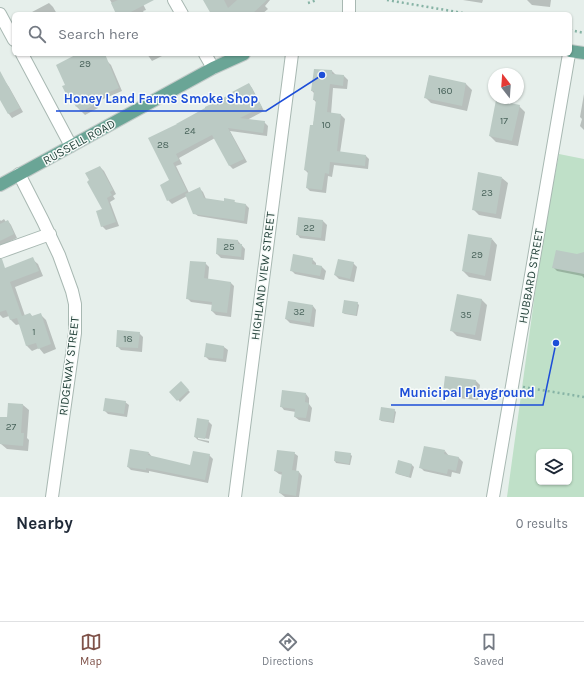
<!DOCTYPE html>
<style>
:root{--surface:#fff;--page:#f6f6f7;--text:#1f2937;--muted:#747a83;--line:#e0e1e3;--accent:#7f5249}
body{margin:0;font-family:Karla,sans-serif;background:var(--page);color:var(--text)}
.controls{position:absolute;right:12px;bottom:12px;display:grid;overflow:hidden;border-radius:6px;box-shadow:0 1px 3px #0004}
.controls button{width:36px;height:36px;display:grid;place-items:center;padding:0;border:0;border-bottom:1px solid var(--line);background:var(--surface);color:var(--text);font:20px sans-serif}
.compass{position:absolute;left:488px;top:68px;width:36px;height:36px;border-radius:50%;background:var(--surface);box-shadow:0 1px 3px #0004;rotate:343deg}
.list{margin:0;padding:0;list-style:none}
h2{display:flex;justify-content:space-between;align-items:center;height:52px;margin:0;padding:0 16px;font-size:17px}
h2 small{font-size:13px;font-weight:400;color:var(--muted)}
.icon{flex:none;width:22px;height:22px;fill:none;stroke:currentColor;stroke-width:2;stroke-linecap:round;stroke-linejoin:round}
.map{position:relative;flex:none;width:584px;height:497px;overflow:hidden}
.search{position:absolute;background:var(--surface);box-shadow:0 1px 3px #0004;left:12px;right:12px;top:12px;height:44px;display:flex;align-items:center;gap:10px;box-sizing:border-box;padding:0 14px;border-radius:6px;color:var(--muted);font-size:15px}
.sheet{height:124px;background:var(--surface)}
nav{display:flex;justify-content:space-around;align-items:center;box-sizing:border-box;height:56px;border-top:1px solid var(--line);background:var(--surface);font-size:11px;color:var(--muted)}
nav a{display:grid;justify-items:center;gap:2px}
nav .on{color:var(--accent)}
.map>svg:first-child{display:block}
.park{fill:#bfe0c8;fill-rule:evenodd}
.shadow{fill:#0003}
.building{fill:#bbcac4}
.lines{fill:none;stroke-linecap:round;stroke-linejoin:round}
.minor-casing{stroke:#a8b8b2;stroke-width:14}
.major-casing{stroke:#c2cac8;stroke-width:14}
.path{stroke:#86b3a5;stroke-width:2.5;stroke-dasharray:2 3;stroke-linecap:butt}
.minor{stroke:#fff;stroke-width:12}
.major{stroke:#6aa596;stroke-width:12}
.labels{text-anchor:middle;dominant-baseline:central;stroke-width:3;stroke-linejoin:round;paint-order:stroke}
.number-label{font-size:10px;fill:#4a645c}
.street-label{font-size:12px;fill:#24423a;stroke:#f7fbf9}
.leader{fill:none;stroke:#1d4ed8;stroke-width:1.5}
.callout-dot{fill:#1d4ed8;stroke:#f7fbf9;stroke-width:1.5}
.callout-label{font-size:13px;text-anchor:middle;font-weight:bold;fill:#1d4ed8;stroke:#f7fbf9;stroke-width:3;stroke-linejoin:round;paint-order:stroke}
</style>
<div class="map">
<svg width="584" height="497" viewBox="0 0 584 497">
<rect width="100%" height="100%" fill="#e6efeb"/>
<path class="park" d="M559 154 584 159V497H507L543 235ZM539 452H569V482H539Z"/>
<path class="shadow" d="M110 0H141L146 10 143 11 145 14H118Z
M208 0H270L265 6 268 9 262 14H210L211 13Z
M463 0H483L482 3Z
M527 0H551L550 7 532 5Z
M49 3 53 7 57 14H33L32 12Z
M77 54H104L107 61 111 65 122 91 96 102 98 108 85 115 77 107 73 99H72L68 96 64 87 67 85Z
M147 54H166L152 61Z
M332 71 336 75 344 76 348 80 347 89 333 88 331 114 341 115 345 119 340 153 366 156 369 159 368 169 334 165 332 177 328 176 326 193 310 191 307 188 309 174 305 170 313 126 317 103 314 100V93L312 91Z
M429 77 466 84 472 90 467 111 431 103 425 97Z
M6 83 9 87 23 112 12 118 9 114 0 98V86Z
M249 84 252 88 264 111 247 120 264 122 268 126 267 136 230 131 247 162 233 169 230 166 215 138 179 158 182 164 176 166 189 193 199 188 203 192 206 199 225 202 234 201 237 204 246 205 249 208 247 224 198 216 194 213 187 196 172 204 168 200 178 125Z
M584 94V130L580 126 582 119 580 117Z
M519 106 525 112 518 146 496 142 490 136Z
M100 167 104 171 116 194 113 196 115 199 110 202 119 226 106 230 102 226 103 210Z
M502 178 508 183 501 219 479 215 473 209Z
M299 218 323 221 327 225 325 241 300 238 297 234Z
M4 219 6 222 8 221 11 225 17 238 0 246V220L1 221Z
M492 239 497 245 491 281 469 277 463 271Z
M238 241 245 249 244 260 221 258 217 254Z
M584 253V278L582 276 557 271 553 267Z
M32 259 38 264 43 276 15 287 25 316 30 314 33 317 40 314 46 320 56 349 44 354 39 348 32 351 27 346 20 324 16 325 11 320 9 316 3 318 0 315V271Z
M312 259 316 263V266L322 267 326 271 324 280 295 274 291 270Z
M205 263 209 267 208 280 231 283 234 286 231 317 216 315 212 311 213 305 191 302 187 298Z
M353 263 357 267 354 282 339 279 335 275Z
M481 299 487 305 481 341 457 336 452 331Z
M357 303 359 305 357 316 345 314 343 313Z
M313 306 316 310 314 327 290 323 286 319Z
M139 333 143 337 142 352 121 350 117 346Z
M207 344 224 347 228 350 226 362 209 360 205 356Z
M476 381 480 385 478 400 448 397 444 393Z
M181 383 190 392 180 402 171 392Z
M306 394 309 398V404L312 408 310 422 299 420 295 417 296 412 284 410 281 406Z
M125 402 129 405 127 417 108 414 104 410Z
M9 404 23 405 29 410 27 438 29 440 28 451 7 449 1 444 0 424 8 418Z
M394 410 396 412 394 423 381 421 380 419Z
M208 421 212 425 209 439 198 437V439L209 441V443L198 440 195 437Z
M445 451 449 456 459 458 463 462 460 474 452 472 451 477 424 471 420 467Z
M149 453 152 457 191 466 209 455 213 459 208 483 149 471V473L131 470 128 467Z
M294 453 298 456 296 472H299L302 476 299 497H285L280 493 283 475 279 474 275 471Z
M350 454 352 456 350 465 336 463 335 461Z
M399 462 412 465 414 467 411 478 397 474 396 472Z"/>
<path class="building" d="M118 0H154L127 14H116L111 3Z
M203 0H224L228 8 237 0H267L252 14H211Z
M77 54H105L119 88 93 99 96 104 81 112 78 106 76 107 70 95 67 96 62 86 65 85 56 65Z
M314 69 332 70V74L344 75 343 86 330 84 327 112 341 114 337 151 366 155 365 166 330 162 329 174 325 173 322 190 306 188 308 171 304 170 310 125H313L316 100H313L314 91H311Z
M0 71 20 108 8 114 0 100Z
M429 75 466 83 462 106 424 98Z
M249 83 262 107 240 118 265 121 263 133 228 128 244 159 229 166 212 135 176 154 179 160 173 163 187 191 167 201 160 185 169 180 148 138 177 124H176L205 108V107L233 93 232 92Z
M496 100 520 105 512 141 489 136Z
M100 166 113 190 110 192 112 195 107 198 116 222 101 227 96 211 102 209 87 182 89 180 85 173Z
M478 172 502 177 496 214 472 210Z
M200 187 204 198 224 201V198L235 200 234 202 246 204 244 221 193 214 185 194Z
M298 217 323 220 321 238 296 235Z
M8 220 14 234 0 241V224Z
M468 234 492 238 485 276 462 271Z
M217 238 238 240V244H242L241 257 216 254Z
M556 250 577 254 584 252V274L552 268Z
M293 254 313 258 312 264 322 266 320 276 290 271Z
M33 257 39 271 10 282 22 316 30 313 32 316 41 313 51 344 38 349 36 343 26 346 17 318 10 320 6 310 0 312V259H2L5 268Z
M338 259 354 262 350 279 334 275Z
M190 261 206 262 204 278 231 282 227 313 211 311 212 302 186 299Z
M457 294 482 299 475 335 450 331Z
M344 300 358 302 356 315 342 313Z
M288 301 313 305 310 323 285 319Z
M117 330 140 332 138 348 116 347Z
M206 343 224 346 223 359 204 357Z
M445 376 476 380 474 397 443 393Z
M181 381 189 390 177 401 169 392Z
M282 390 306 393 305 402 309 403 306 418 294 417 295 409 280 407Z
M105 398 126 401 124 414 103 411Z
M8 403 23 404 21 433H24L23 446 0 444V417H7Z
M381 407 395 409 393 422 379 420Z
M197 418 209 420 205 439 194 437Z
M424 446 445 450 444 454 459 457 456 471 448 469 447 474 419 468Z
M130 449 149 452 148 455 190 465 193 451 210 454 205 480 146 468V470L127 467Z
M277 450 295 452 292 470 299 471 296 496 279 493 282 472 274 471Z
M335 451 351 453 349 464 334 461Z
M398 460 412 464 409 477 395 473Z"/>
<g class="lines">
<defs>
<path id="minor" d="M174 0 182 14
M349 0V14
M0 14 14 40
M22 54 71 146
M205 54 213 68
M19 174 43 221 59 255 72 291 75 304V333L52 497
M0 252 50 234
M235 497 292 54
M493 497 569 54"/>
<path id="major" d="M570 51 584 53
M0 185 213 68 244 54"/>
</defs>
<use href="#minor" class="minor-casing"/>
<use href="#major" class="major-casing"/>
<path class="path" d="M387 0 469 14
M308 3 317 0
M570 30 584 33
M523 387 584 397"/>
<use href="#minor" class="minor"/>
<use href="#major" class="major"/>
</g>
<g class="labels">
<g class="number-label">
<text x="85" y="64">29</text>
<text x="445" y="91">160</text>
<text x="504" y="121">17</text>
<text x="326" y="125">10</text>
<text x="190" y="131">24</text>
<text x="163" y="145">28</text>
<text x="487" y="193">23</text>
<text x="309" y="228">22</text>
<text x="229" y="247">25</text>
<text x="477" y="255">29</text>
<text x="299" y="312">32</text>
<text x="466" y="315">35</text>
<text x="34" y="332">1</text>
<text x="128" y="339">18</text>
<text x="11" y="427">27</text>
</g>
<g class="street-label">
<text transform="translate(79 142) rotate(-29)">RUSSELL ROAD</text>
<text transform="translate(263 276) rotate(-83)">HIGHLAND VIEW STREET</text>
<text transform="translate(531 276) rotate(-80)">HUBBARD STREET</text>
<text transform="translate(69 366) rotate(-83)">RIDGEWAY STREET</text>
</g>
</g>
<path class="leader" d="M322 75L266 111H56M556 343L543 405H391"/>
<g class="callout-dot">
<circle cx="322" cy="75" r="4"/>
<circle cx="556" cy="343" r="4"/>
</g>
<g class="callout-label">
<text x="161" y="103">Honey Land Farms Smoke Shop</text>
<text x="467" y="397">Municipal Playground</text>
</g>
</svg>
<div class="controls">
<button><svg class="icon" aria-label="layers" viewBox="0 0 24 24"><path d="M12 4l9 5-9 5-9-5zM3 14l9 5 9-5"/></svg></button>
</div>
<svg class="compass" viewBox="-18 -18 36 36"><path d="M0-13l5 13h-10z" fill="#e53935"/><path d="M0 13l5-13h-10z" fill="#747a83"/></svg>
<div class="search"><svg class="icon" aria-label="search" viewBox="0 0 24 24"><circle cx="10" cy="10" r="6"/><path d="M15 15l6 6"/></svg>Search here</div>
</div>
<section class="sheet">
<h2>Nearby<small>0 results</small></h2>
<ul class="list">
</ul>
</section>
<nav>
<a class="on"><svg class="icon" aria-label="map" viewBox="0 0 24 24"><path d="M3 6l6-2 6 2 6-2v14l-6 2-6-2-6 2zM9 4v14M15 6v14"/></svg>Map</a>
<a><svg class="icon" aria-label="directions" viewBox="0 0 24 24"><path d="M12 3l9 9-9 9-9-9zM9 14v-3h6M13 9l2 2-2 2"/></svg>Directions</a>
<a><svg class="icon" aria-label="saved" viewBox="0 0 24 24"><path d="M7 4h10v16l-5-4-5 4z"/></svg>Saved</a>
</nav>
